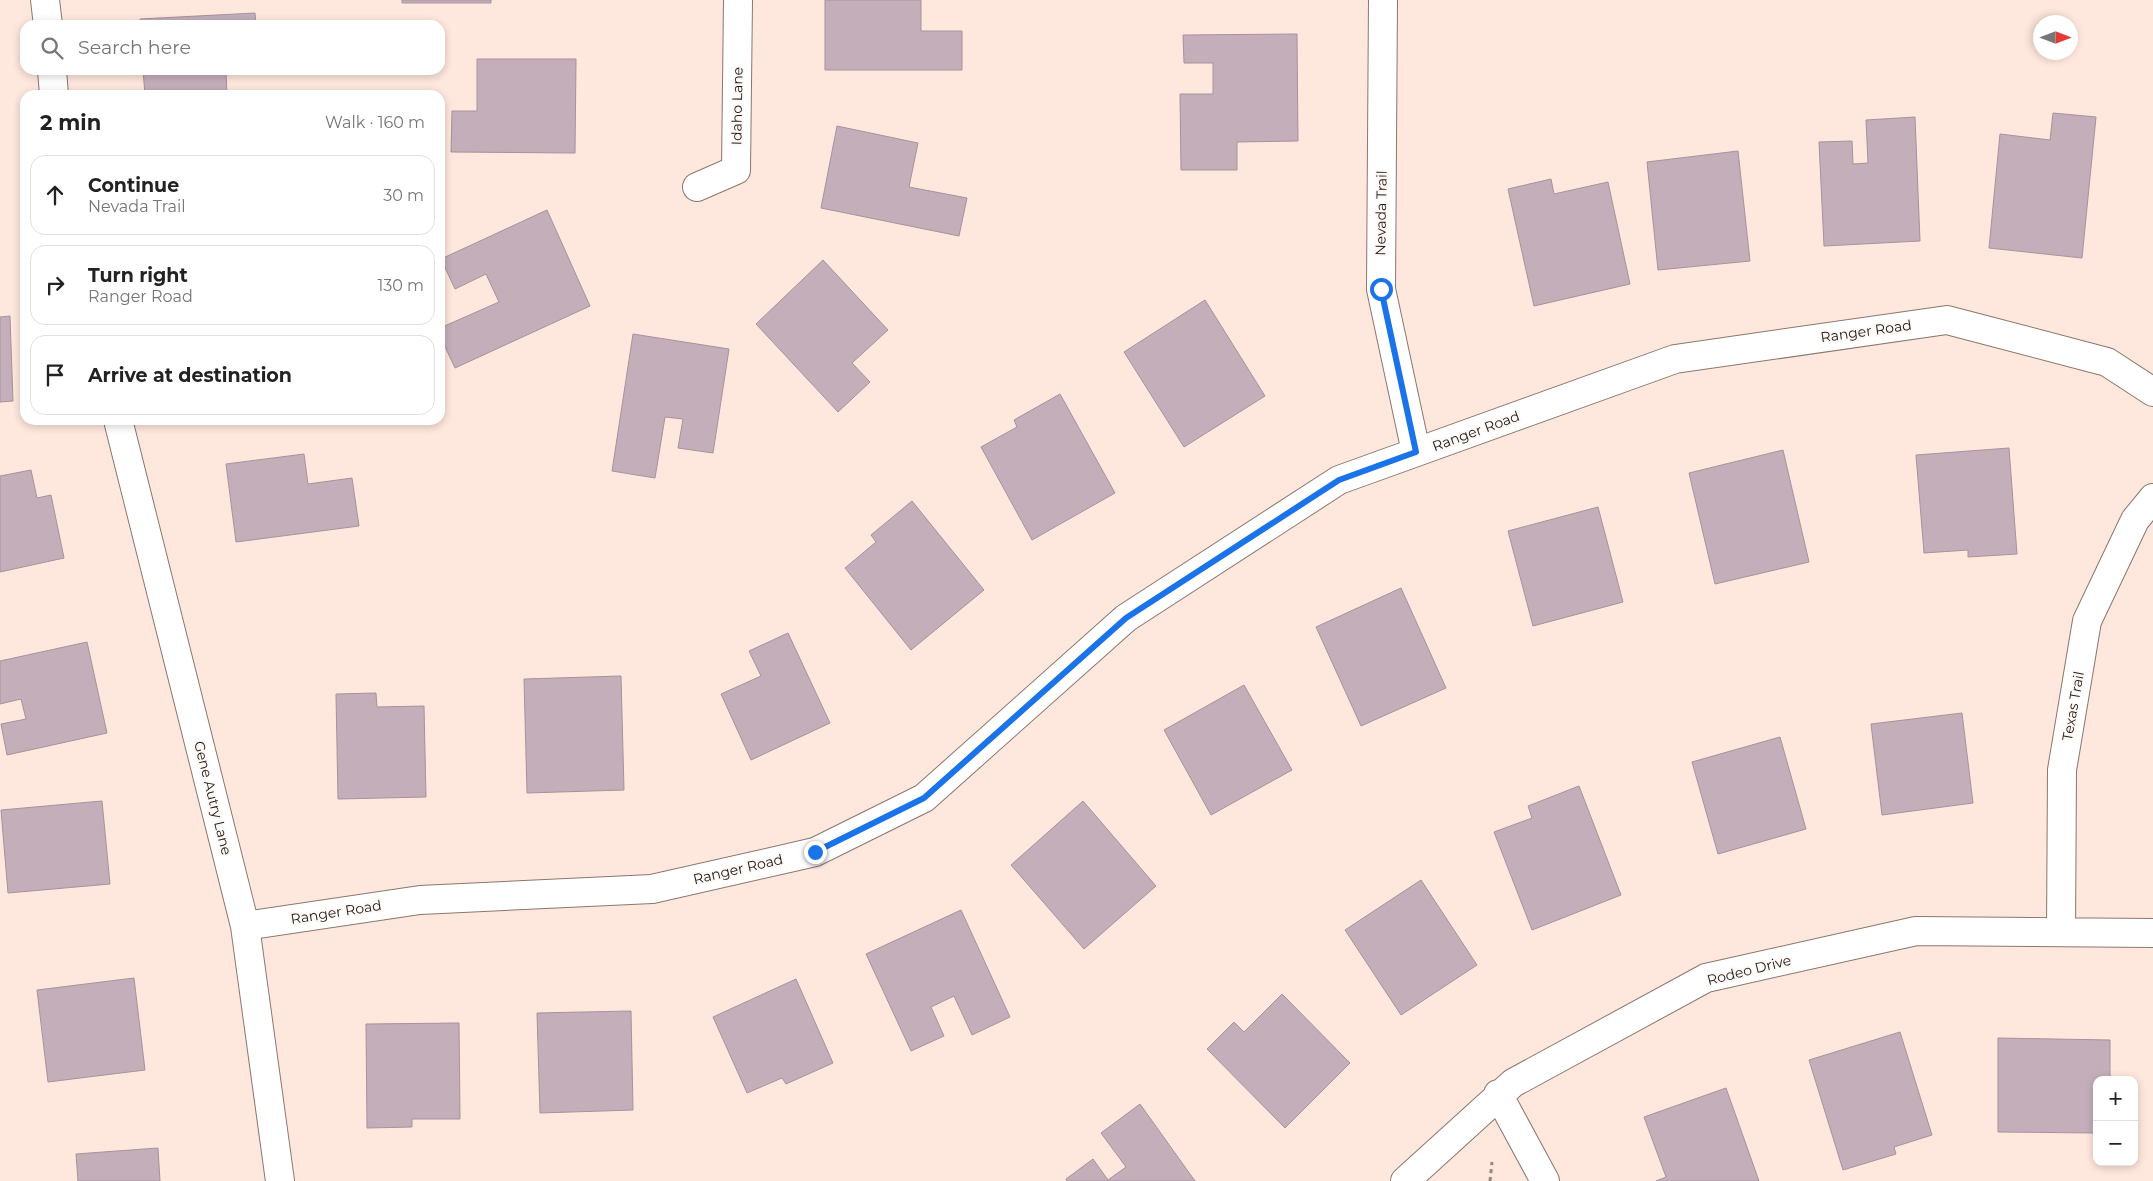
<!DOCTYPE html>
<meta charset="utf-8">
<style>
:root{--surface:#fff;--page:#f6f6f6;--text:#222;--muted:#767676;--line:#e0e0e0}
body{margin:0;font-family:Montserrat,sans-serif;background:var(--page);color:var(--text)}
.controls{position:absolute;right:15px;bottom:15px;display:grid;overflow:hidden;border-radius:10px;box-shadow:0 2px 8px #0003}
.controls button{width:45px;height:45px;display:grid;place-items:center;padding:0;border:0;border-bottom:1px solid var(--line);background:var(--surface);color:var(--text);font:25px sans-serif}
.compass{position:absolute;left:2033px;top:15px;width:45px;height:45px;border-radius:50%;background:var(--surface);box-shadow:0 2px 8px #0003;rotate:90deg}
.stop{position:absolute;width:15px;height:15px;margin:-11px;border:4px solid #1a73e8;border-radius:50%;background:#fff}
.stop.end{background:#1a73e8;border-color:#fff;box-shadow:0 1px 5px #0008}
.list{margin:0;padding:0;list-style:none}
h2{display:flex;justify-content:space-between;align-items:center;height:65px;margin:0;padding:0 20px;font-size:21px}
h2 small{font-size:16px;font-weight:400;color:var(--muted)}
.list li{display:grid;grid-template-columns:32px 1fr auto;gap:15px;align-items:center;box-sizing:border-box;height:80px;margin:0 10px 10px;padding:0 10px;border:1px solid var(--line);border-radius:15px}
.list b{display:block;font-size:19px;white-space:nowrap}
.list p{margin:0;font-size:16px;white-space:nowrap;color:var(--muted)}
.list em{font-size:16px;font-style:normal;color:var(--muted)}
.icon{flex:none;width:28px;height:28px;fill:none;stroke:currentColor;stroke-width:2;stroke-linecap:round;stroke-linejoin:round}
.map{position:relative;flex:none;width:2153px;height:1181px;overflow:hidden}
.search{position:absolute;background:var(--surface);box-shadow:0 2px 8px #0003;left:20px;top:20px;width:425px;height:55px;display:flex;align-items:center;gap:12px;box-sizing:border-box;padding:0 18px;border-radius:15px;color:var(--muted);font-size:19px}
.panel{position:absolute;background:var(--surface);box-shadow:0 2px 8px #0003;left:20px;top:90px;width:425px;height:335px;border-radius:15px}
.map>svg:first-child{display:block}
.building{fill:#c3aeba;stroke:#a7929d}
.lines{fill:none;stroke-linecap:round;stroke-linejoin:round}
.minor-casing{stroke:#8b776d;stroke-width:30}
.path{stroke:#97877f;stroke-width:3;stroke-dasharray:4 4;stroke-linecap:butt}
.minor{stroke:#fff;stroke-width:28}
.route{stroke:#1a73e8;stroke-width:6}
.labels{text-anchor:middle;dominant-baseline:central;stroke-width:4;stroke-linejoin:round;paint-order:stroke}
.street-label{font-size:14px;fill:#1f1814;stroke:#fdf9f6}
</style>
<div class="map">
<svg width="2153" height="1181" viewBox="0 0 2153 1181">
<rect width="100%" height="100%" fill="#fee7dc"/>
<path class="building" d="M402 0H491V3H402Z
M825 0H921V31H962V70H825Z
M255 13 256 25H141L140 19Z
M1297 34 1298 141 1237 142V170H1181L1180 94H1213V63H1184L1183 35Z
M477 59H576L575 153 451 152 452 111H477Z
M143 70H226L227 95H145Z
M2053 113 2096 117 2082 258 1989 248 2000 134 2050 140Z
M1915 117 1920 241 1824 246 1819 142 1852 141 1853 164 1868 163 1866 120Z
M837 126 918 143 909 187 967 198 959 236 821 208Z
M1738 151 1750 261 1658 270 1647 162Z
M1551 179 1554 194 1608 182 1630 284 1534 306 1508 189Z
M547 210 590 306 455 368 440 336V328L499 302 486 274 455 289 441 259Z
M823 260 888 330 852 363 870 382 838 412 756 324Z
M1205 300 1265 396 1184 447 1124 352Z
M10 316 13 401 0 402V317Z
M633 334 729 349 713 453 678 448 683 419 665 417 655 478 612 471Z
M1060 394 1115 493 1032 540 981 447 1017 427 1014 420Z
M2009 448 2017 554 1968 557V550L1924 553 1916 455Z
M1783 450 1809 562 1715 584 1689 473Z
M304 454 308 484 352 478 359 526 236 542 226 464Z
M31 470 37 498 51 495 64 558 0 572V476Z
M912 501 984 590 911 650 845 568 876 542 871 535Z
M1598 507 1623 602 1533 626 1508 531Z
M1401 588 1446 688 1361 726 1316 627Z
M788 633 830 723 751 760 721 694 761 676 749 651Z
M87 642 107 733 7 755 1 724 26 719 21 699 0 704V661Z
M621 676 624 790 527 793 524 679Z
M1244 685 1292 770 1211 815 1164 730Z
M376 693 377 707 424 706 426 797 338 799 336 694Z
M1962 713 1973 803 1882 815 1871 724Z
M1780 737 1806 829 1718 854 1692 762Z
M1579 786 1621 895 1532 930 1494 832 1532 818 1528 806Z
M102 801 110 884 8 893 1 810Z
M1083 801 1156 886 1084 949 1011 865Z
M1421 880 1477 965 1401 1015 1345 930Z
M961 910 1010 1017 972 1035 954 996 931 1007 944 1036 911 1051 866 954Z
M134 978 145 1070 48 1082 37 990Z
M796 979 833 1063 786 1084 782 1078 747 1093 713 1017Z
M1282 994 1350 1063 1285 1128 1207 1049 1234 1022 1244 1032Z
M631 1011 633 1110 540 1113 537 1013Z
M459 1023 460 1119H412V1127L367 1128 366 1024Z
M1900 1032 1932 1135 1894 1147 1896 1154 1843 1170 1809 1060Z
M1998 1038 2110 1040V1080H2097V1133L1998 1132Z
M1726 1088 1759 1181H1656L1666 1177 1644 1117Z
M1140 1104 1195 1181H1067L1066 1179 1093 1159 1108 1180 1126 1167 1101 1133Z
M158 1148 160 1181H78L76 1154Z"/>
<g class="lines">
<defs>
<path id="minor" d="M45 0 48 25
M1383 0 1381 289 1416 452
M52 70 54 95
M697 187 736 170 738 0
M118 420 245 926 280 1181
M245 926 420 900 652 889 815 852 924 798 1126 618 1339 480 1675 359 1947 320 2107 362 2153 392
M2061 932 2062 770 2087 621 2135 520 2153 498
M1498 1094 1545 1181
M1405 1181 1513 1083 1706 978 1916 931 2153 933"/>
</defs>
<use href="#minor" class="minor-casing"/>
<path class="path" d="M1490 1181 1492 1162"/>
<use href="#minor" class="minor"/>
</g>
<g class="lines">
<path class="route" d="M815 852 924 798 1126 618 1339 480 1416 452 1381 289"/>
</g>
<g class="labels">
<g class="street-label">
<text transform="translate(737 106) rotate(-89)">Idaho Lane</text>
<text transform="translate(1381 213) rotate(-89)">Nevada Trail</text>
<text transform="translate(1866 331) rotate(-8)">Ranger Road</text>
<text transform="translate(1476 431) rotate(-20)">Ranger Road</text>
<text transform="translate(2073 706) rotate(-80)">Texas Trail</text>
<text transform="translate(213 798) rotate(76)">Gene Autry Lane</text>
<text transform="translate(738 869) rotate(-13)">Ranger Road</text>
<text transform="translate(336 912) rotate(-9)">Ranger Road</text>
<text transform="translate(1749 970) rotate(-14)">Rodeo Drive</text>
</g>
</g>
</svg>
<div class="controls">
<button>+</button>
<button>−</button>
</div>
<svg class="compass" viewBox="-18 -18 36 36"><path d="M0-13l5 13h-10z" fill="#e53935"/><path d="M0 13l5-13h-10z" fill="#767676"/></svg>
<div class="stop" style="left:1381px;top:289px"></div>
<div class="stop end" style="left:815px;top:852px"></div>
<div class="search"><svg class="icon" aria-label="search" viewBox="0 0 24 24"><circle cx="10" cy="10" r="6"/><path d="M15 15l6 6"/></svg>Search here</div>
<section class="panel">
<h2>2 min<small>Walk · 160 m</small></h2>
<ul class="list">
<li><svg class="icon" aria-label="ahead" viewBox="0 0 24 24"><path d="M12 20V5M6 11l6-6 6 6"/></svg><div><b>Continue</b><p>Nevada Trail</p></div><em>30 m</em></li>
<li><svg class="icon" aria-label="right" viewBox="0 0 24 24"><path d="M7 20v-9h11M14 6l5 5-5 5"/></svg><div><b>Turn right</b><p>Ranger Road</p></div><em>130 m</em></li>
<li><svg class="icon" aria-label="arrive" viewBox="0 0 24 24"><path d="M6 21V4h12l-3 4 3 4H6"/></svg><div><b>Arrive at destination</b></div></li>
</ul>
</section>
</div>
